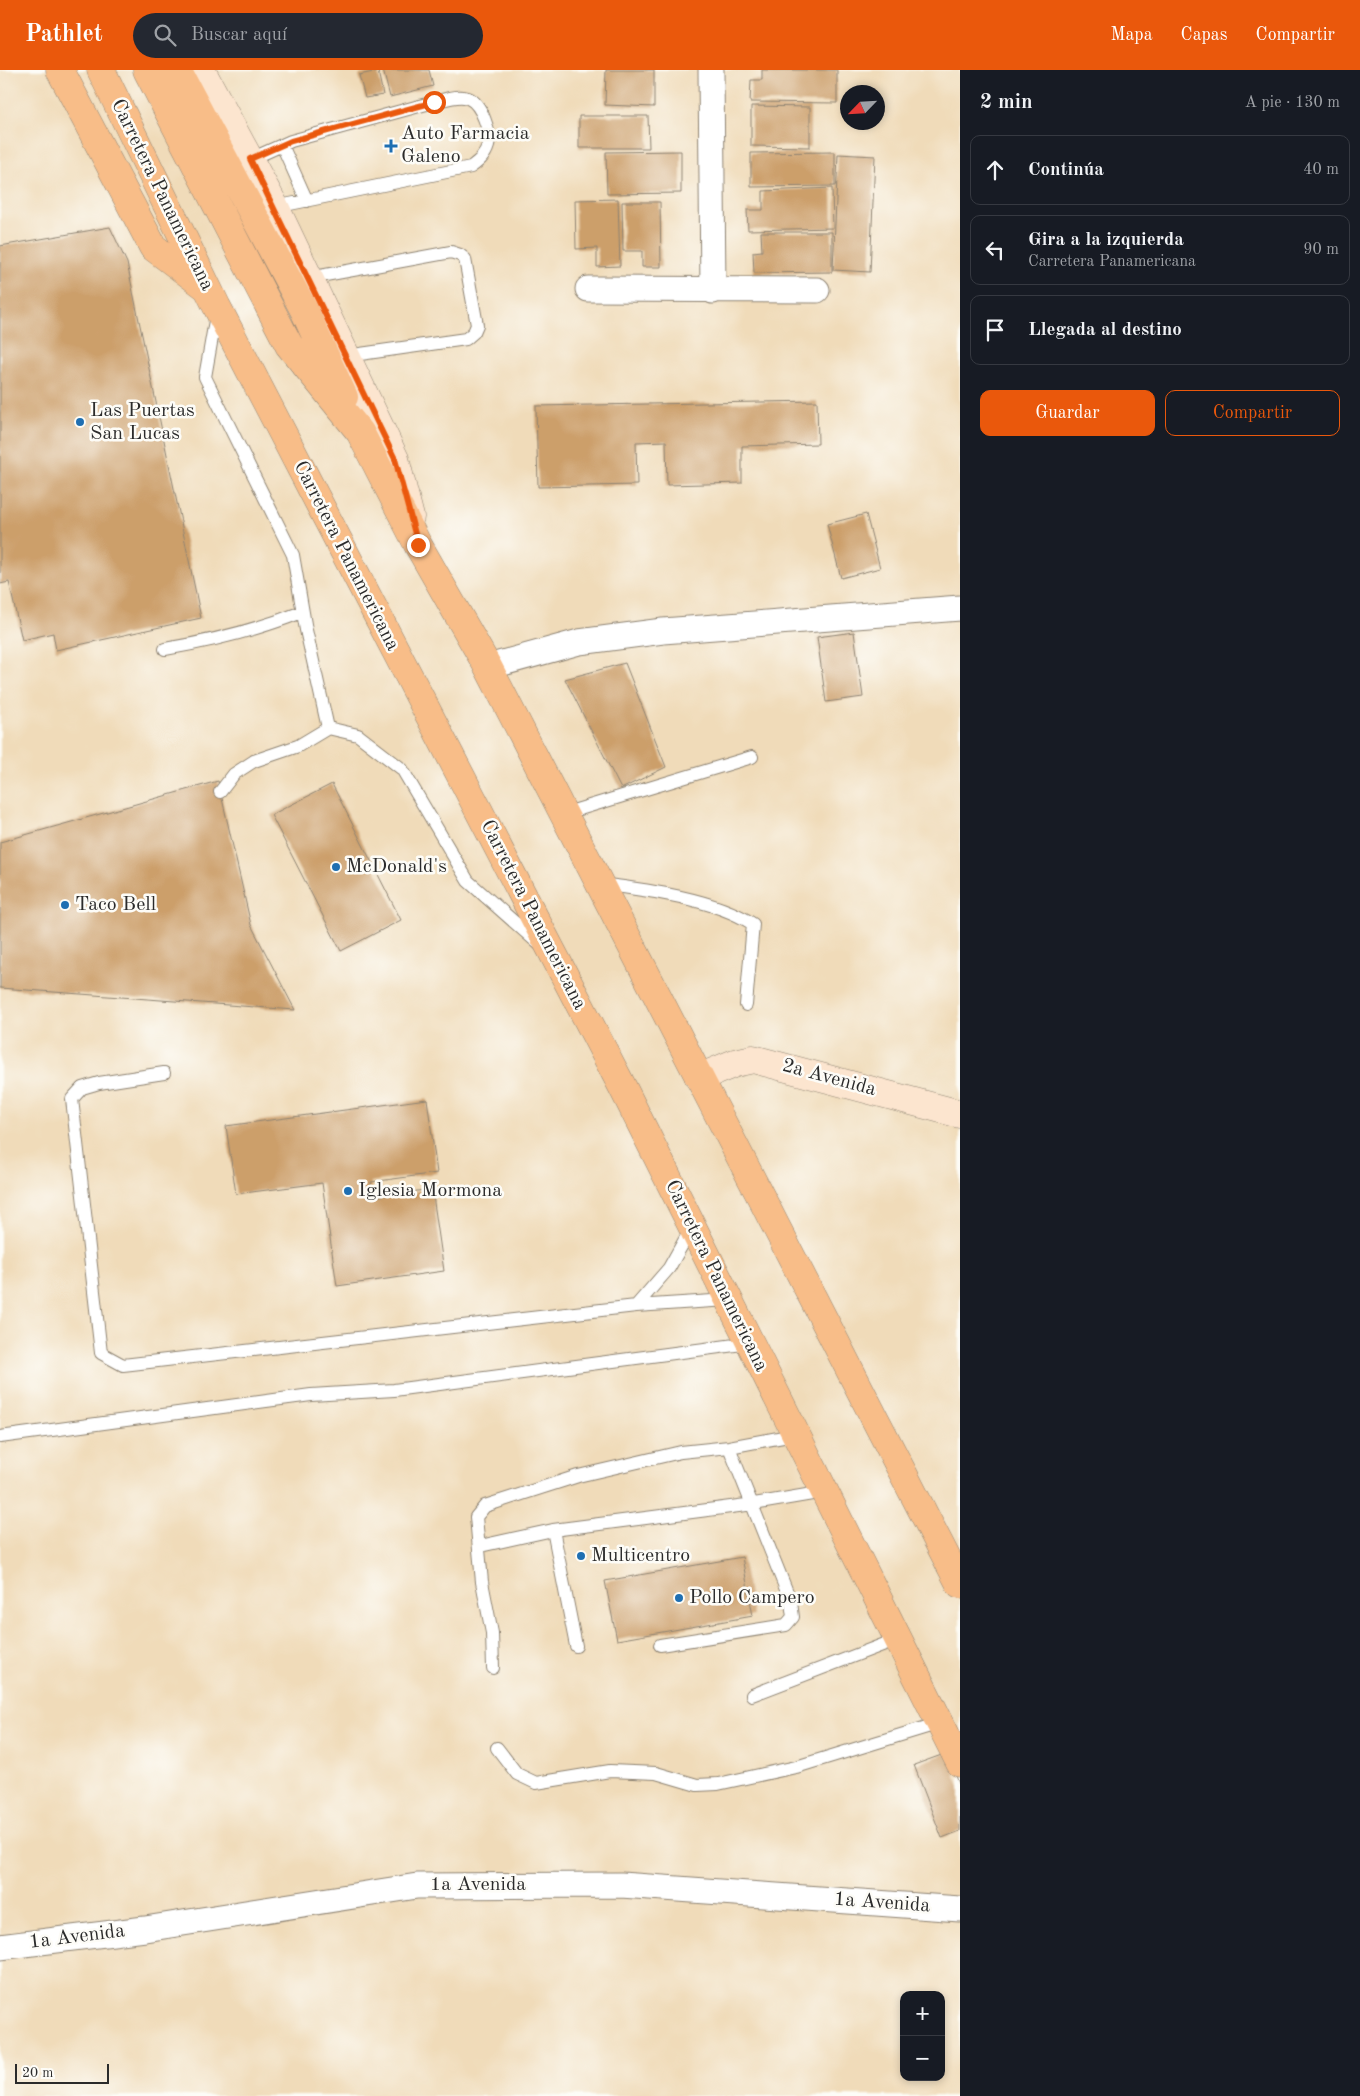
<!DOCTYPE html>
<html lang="es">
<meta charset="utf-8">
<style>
:root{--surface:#171b24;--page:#242831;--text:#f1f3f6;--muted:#9ea1a6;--line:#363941;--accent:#ea580c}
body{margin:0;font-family:"Old Standard TT",serif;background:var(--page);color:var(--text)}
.controls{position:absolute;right:15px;bottom:15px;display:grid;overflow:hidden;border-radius:10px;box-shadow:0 2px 8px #0003}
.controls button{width:45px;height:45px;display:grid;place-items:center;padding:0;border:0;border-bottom:1px solid var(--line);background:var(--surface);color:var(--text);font:25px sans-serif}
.compass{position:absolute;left:840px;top:15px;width:45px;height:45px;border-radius:50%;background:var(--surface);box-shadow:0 2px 8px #0003;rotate:245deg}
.scale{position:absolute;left:15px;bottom:12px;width:94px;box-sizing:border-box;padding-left:5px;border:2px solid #2b2b2b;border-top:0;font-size:14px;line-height:18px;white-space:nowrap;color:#2b2b2b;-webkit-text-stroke:4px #fdfcf7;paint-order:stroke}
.stop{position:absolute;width:15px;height:15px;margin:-11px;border:4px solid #ea580c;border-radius:50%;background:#fff}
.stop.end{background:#ea580c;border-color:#fff;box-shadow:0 1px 5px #0008}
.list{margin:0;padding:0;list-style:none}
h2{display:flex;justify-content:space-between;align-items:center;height:65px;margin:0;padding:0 20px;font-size:21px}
h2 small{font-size:16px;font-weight:400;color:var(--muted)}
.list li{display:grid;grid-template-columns:32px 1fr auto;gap:15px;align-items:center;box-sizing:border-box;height:70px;margin:0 10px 10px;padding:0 10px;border:1px solid var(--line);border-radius:10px}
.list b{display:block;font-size:19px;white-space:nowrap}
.list p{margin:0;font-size:16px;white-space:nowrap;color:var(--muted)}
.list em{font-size:16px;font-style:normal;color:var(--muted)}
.actions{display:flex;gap:10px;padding:15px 20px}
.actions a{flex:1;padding:11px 0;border:1px solid var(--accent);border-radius:10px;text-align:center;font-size:18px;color:var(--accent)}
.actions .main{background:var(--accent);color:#fff}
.icon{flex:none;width:28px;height:28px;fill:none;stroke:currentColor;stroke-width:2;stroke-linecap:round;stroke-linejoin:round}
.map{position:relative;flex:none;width:960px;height:2026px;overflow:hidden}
header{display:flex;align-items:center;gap:30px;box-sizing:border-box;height:70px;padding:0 25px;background:var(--accent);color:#fff}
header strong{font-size:24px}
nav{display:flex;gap:28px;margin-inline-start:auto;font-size:18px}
.search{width:350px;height:45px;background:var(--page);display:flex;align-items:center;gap:12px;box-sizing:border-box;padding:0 18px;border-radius:28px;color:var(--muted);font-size:19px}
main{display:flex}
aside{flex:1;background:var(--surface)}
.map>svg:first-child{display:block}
.building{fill:#cc9f6b}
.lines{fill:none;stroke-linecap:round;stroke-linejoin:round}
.lane-casing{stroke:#8e8372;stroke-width:14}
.street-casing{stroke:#8e8372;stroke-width:27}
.secondary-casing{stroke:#8e8372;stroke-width:29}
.highway-casing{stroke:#8e8372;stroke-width:29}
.lane{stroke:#fff;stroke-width:12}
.street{stroke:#fff;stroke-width:25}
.secondary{stroke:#fce5cf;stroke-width:28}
.highway{stroke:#f8bd88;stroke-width:28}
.route{stroke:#ea580c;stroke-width:6}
.poi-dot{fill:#1f6fb2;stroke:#fdfcf7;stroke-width:2}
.labels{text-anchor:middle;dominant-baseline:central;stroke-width:5;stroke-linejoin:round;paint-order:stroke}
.poi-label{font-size:20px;fill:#2b2b2b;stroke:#fdfcf7;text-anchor:start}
.street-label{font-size:20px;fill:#2b2b2b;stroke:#fdfcf7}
</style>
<header>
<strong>Pathlet</strong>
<div class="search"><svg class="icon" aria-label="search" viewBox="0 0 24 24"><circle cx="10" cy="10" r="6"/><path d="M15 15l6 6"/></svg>Buscar aquí</div>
<nav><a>Mapa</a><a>Capas</a><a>Compartir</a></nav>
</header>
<main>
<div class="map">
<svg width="960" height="2026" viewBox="0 0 960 2026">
<rect width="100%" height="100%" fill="#fdfcf7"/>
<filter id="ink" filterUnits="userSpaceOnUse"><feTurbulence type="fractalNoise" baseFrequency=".02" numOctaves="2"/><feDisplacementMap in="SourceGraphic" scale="10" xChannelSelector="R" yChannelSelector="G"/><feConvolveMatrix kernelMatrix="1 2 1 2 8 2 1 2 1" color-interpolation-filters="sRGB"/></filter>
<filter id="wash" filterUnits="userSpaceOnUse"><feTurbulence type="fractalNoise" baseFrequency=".0096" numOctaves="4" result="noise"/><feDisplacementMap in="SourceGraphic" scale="20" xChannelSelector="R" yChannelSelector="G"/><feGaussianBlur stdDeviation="1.12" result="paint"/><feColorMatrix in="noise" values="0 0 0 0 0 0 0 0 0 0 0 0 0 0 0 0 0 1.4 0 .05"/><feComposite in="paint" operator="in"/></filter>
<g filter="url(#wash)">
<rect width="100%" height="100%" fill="#f0dbb9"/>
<g id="blocks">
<path class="building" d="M383 0H429L433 16 390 27Z
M606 0H654V37L605 35Z
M762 0H837V33L750 32 751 10H762Z
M378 1 383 25 365 28 359 5Z
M751 36 810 37V77L751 76Z
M579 46H648L649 78H579Z
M681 81V123L607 124 606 82Z
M835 82V116L751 117V83Z
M838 84 875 86 870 202 833 200Z
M832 118 833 158 748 160 747 140H763V121Z
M618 129 620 196 597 197V178L576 179 575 130Z
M622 132H660L661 197H642V181H623Z
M110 157 127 193 201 548 56 580 53 563 22 570 9 512 0 514V176Z
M761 162H832V202L754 203 753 182 762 181Z
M817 331 818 374 742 376V413L667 415 666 371 636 372 637 415 538 417 536 336Z
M866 444 880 498 841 508 827 454Z
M854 562 863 627 826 632 817 567Z
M625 593 666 697 621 719 565 609Z
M218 711 251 855 295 940 0 918V772Z
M332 714 401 850 341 881 271 745Z
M427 1029 437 1103 371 1112 373 1127 432 1119 444 1201 337 1216 322 1113 236 1124 226 1056Z
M742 1487 753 1546 617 1570 605 1511Z
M947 1683 960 1716V1761L942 1768 914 1695Z"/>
</g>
</g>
<g filter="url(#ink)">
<use href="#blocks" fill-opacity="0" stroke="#8e8372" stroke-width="1"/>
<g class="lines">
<defs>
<path id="lane" d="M282 75 307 131
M251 89 291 71 434 32C444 30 458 24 468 28 482 34 491 62 488 76 485 86 479 91 471 97L275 137
M309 208 451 182 460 185 465 189 477 255 474 262 466 269 346 286
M216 245 205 307 293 485 306 560 328 658
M165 579C213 571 257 560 302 542
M220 722 234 704 254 691 298 676 328 658 358 665 402 699 468 811 539 874
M563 744 752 687
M601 814C647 820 715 829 753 854L746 935
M164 1003 99 1013 82 1018 72 1029 101 1283 123 1295 636 1236 728 1230
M636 1236 669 1198 692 1157
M0 1367 311 1325 394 1320 750 1273
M553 1460 576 1576
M480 1476 553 1460 754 1434 824 1422
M660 1575 786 1555 793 1547 791 1532 729 1377
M493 1598 492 1563 482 1512 476 1447 485 1436 578 1406 681 1382 729 1377 794 1365
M752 1625 898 1569
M497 1678 517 1704 536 1713 610 1701 656 1703 697 1715 718 1714 796 1697 940 1653"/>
<path id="street" d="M711 0 713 221
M588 219 817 220
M488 597 579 572 663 561 960 538
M0 1877 145 1859 417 1816 621 1815 960 1839"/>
<path id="secondary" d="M201 0 275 137 395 389 410 447
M699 1008 735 993 753 989 960 1044"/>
<path id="highway" d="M60 0 153 177 205 216
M101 0 217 237 623 1018 960 1693
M147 0 289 275 360 362 418 475 488 597 960 1514
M177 0 304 240 344 327"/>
</defs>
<use href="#lane" class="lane-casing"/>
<use href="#street" class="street-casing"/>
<use href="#secondary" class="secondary-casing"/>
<use href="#highway" class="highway-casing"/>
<use href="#lane" class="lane"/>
<use href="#street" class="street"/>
<use href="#secondary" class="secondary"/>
<use href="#highway" class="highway"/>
</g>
</g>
<g class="lines" filter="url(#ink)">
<path class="route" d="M418 475 395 389 250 89 291 71 434 32"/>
</g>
<g class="poi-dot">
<path d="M388.5 68.5h5v5h5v5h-5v5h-5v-5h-5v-5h5z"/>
<circle cx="80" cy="352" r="5"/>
<circle cx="336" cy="797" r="5"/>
<circle cx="65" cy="835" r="5"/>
<circle cx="348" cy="1121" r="5"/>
<circle cx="581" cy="1486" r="5"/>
<circle cx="679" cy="1528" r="5"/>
</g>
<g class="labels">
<g class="poi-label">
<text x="401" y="64">Auto Farmacia<tspan x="401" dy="23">Galeno</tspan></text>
<text x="90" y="341">Las Puertas<tspan x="90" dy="23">San Lucas</tspan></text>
<text x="346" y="797">McDonald's</text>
<text x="75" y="835">Taco Bell</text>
<text x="358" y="1121">Iglesia Mormona</text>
<text x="591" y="1486">Multicentro</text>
<text x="689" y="1528">Pollo Campero</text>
</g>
<g class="street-label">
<text transform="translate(162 125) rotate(64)">Carretera Panamericana</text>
<text transform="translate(346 486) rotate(63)">Carretera Panamericana</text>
<text transform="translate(533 845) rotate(63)">Carretera Panamericana</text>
<text transform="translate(829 1008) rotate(15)">2a Avenida</text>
<text transform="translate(716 1206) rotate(64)">Carretera Panamericana</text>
<text x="478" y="1815">1a Avenida</text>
<text transform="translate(882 1833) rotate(4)">1a Avenida</text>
<text transform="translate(77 1867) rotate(-7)">1a Avenida</text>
</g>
</g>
</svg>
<div class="controls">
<button>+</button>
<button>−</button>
</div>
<svg class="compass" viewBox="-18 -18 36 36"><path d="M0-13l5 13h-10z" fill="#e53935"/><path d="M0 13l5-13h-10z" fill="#9ea1a6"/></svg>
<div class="scale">20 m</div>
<div class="stop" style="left:434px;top:32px"></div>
<div class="stop end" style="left:418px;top:475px"></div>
</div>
<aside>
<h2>2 min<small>A pie · 130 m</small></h2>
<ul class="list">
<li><svg class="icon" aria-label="ahead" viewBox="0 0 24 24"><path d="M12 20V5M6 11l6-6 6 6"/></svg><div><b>Continúa</b></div><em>40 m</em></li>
<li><svg class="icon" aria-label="left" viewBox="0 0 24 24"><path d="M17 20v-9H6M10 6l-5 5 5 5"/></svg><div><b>Gira a la izquierda</b><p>Carretera Panamericana</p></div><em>90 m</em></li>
<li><svg class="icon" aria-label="arrive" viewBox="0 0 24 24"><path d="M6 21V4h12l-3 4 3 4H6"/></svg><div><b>Llegada al destino</b></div></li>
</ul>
<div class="actions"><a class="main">Guardar</a><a>Compartir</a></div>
</aside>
</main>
